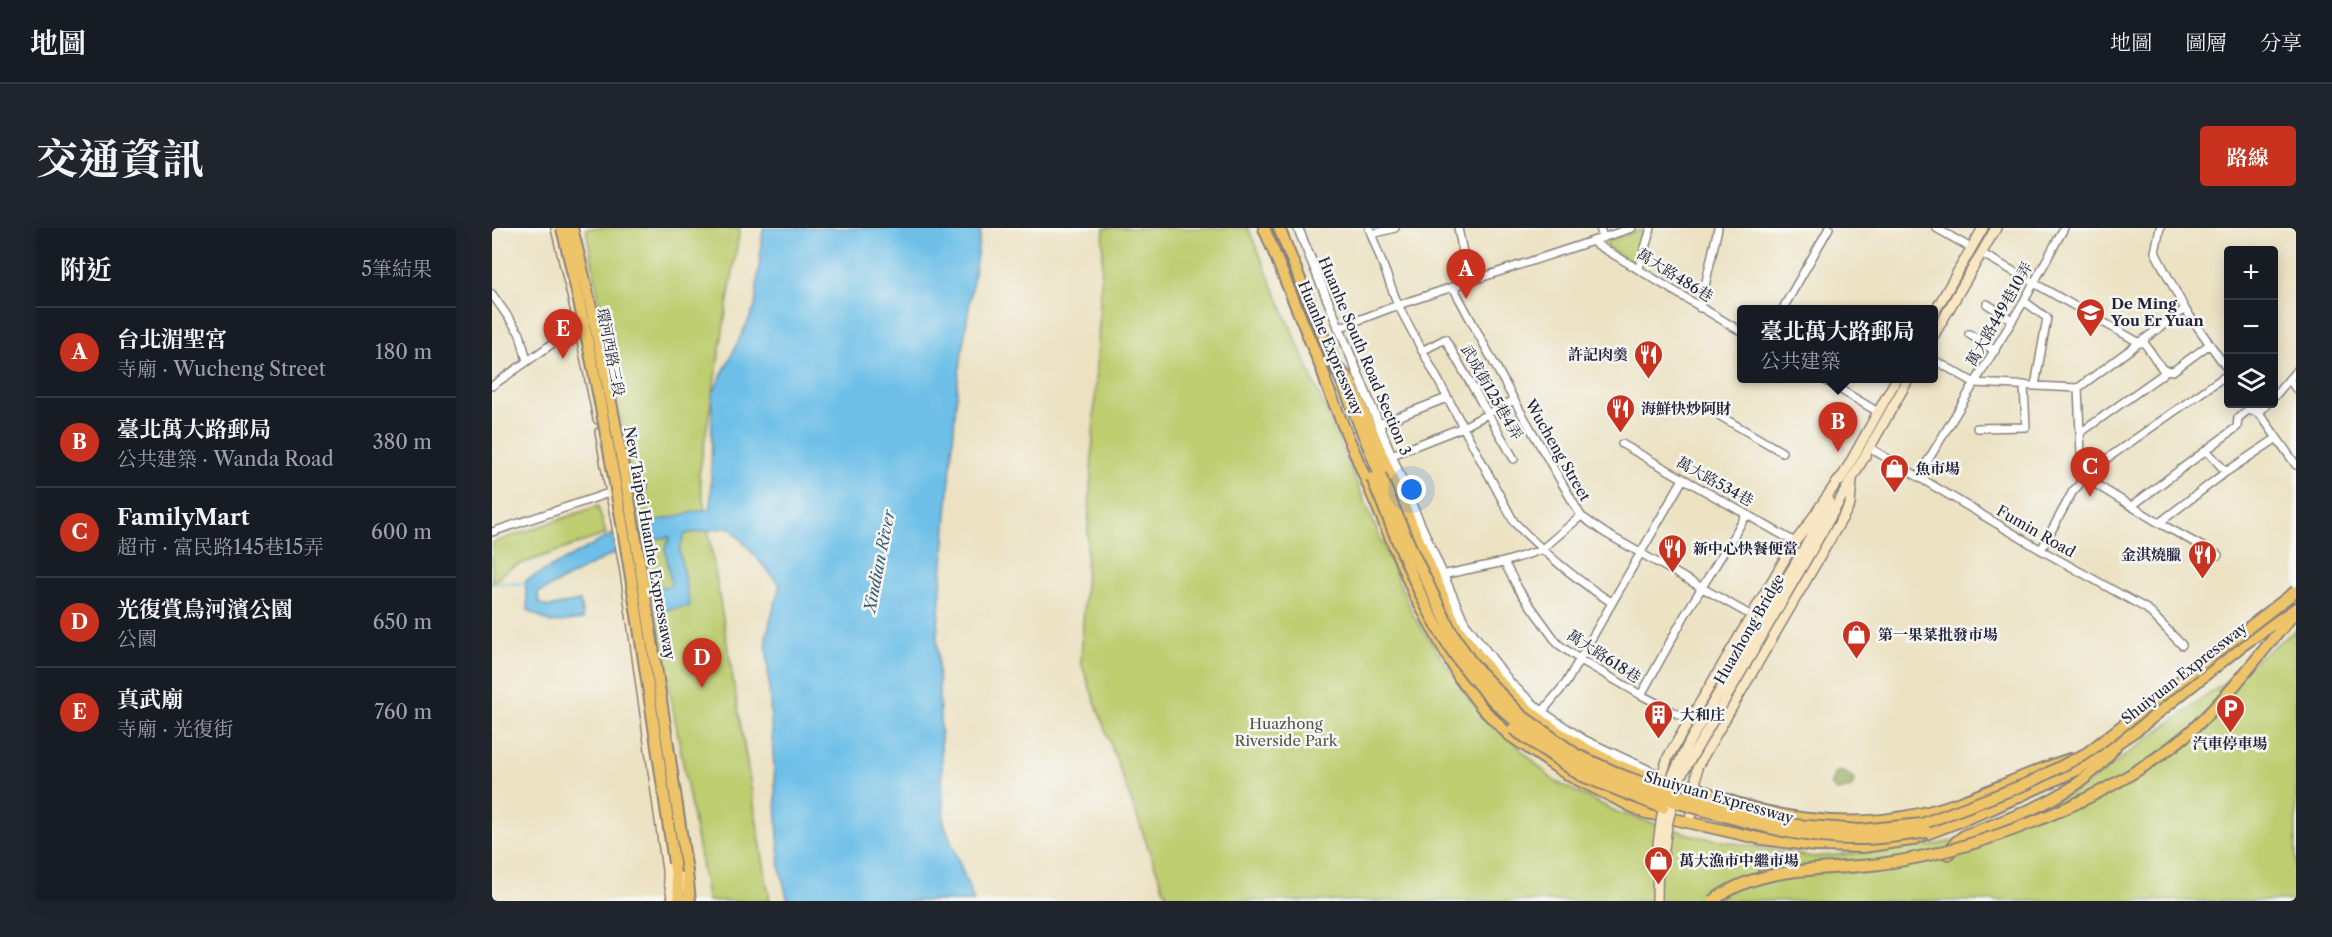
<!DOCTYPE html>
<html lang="zh-TW">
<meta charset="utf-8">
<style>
:root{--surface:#171b24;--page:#20242c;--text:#f1f3f6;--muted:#9ea1a6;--line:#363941;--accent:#c8321e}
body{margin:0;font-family:"Libre Caslon Text","Noto Serif TC",serif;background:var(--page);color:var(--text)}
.controls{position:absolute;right:18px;top:18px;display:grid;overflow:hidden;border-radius:6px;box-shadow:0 3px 15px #0003}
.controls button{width:54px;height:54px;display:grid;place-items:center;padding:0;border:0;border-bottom:2px solid var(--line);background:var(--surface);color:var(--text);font:30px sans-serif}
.you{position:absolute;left:920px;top:262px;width:21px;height:21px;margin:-15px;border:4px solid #fff;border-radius:50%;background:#1a73e8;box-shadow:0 0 0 9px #1a73e833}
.badge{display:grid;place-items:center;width:39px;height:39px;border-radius:50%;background:var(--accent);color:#fff;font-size:20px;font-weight:700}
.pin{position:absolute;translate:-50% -50px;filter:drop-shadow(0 2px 3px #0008)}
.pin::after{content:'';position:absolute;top:32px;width:21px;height:18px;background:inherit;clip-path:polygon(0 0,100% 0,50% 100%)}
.popup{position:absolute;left:1245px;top:77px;width:201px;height:78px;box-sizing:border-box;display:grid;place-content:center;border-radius:6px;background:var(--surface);filter:drop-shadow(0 2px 4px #0005);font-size:20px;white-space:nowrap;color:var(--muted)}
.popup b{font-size:22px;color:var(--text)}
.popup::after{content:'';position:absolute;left:50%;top:100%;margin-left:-12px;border:12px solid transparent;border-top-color:var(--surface)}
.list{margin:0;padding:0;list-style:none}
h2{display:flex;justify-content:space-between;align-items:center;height:78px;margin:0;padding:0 24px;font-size:26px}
h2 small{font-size:20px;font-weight:400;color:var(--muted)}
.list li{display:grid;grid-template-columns:39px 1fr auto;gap:18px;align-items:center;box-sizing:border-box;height:90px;padding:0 24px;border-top:2px solid var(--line)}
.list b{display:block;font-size:22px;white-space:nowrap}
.list p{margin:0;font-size:20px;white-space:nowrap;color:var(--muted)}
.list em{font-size:20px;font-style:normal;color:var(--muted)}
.icon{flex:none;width:33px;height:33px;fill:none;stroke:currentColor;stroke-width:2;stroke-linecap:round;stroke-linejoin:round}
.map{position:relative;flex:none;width:1804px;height:673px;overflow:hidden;border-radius:6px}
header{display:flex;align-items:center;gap:36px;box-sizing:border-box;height:84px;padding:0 30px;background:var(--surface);border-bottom:2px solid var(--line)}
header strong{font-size:28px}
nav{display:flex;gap:33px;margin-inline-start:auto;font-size:21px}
.intro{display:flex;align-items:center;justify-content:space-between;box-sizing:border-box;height:144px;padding:0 36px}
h1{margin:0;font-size:42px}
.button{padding:15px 27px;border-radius:6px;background:var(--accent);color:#fff;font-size:21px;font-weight:700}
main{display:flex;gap:36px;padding:0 36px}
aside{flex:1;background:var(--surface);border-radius:6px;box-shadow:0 3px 15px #0003}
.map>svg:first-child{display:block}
.green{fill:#bdcd6f;stroke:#707855;stroke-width:1.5}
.forest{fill:#96b062;stroke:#5c694e;stroke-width:1.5}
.water{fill:#6dbfe8;stroke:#487092;stroke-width:1.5}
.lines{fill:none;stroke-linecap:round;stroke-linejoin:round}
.stream{stroke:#6dbfe8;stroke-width:2}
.minor-casing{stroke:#87827e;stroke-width:10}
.tertiary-casing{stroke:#87827e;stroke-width:11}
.secondary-casing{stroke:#87827e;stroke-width:12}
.trunk-casing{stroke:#87827e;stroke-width:14}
.minor{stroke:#fff;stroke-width:7}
.tertiary{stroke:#fff;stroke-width:8}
.secondary{stroke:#f9e7c3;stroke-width:9}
.trunk{stroke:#efc469;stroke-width:10}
.secondary-bridge-casing{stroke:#87827e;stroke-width:12;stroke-linecap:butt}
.trunk-bridge-casing{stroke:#87827e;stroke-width:14;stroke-linecap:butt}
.secondary-bridge{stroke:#f9e7c3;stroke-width:9}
.trunk-bridge{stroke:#efc469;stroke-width:10}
.labels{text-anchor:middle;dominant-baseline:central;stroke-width:5;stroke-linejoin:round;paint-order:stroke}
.street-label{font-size:15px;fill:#22223b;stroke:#f6f6f2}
.poi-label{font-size:15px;font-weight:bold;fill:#22223b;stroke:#f6f6f2;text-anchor:start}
.park-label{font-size:15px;fill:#50554b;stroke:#f6f6f2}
.water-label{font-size:16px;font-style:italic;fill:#3c5978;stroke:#f6f6f2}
</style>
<header>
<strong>地圖</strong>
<nav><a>地圖</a><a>圖層</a><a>分享</a></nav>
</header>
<div class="intro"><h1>交通資訊</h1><a class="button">路線</a></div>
<main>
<aside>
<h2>附近<small>5筆結果</small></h2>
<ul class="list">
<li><span class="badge">A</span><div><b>台北湄聖宮</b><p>寺廟 · Wucheng Street</p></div><em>180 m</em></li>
<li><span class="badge">B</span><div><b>臺北萬大路郵局</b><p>公共建築 · Wanda Road</p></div><em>380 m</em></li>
<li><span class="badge">C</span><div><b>FamilyMart</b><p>超市 · 富民路145巷15弄</p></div><em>600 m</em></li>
<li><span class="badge">D</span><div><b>光復賞鳥河濱公園</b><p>公園</p></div><em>650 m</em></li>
<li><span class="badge">E</span><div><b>真武廟</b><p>寺廟 · 光復街</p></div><em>760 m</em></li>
</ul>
</aside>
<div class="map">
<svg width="1804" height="673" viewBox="0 0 1804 673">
<rect width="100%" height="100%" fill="#f6f6f2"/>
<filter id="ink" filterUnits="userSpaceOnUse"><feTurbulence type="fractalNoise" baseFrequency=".0167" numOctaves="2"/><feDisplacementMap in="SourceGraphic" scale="12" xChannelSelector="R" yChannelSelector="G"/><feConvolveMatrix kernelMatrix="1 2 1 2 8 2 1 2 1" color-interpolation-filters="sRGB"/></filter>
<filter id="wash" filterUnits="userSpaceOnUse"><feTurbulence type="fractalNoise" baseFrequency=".008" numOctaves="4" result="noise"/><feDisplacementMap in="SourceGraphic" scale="24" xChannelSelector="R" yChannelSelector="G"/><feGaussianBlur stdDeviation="1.35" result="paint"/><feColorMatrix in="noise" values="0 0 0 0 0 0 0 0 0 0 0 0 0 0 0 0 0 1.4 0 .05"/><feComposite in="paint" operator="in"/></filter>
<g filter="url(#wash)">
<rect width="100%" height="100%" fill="#ece2c2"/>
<path class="green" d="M94 0H248L207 247 278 673H216Z
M612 0H756L922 389 980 475 1062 553 1125 584 1203 608 1321 629 1438 618 1480 609 1592 558 1804 402V673H679L671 660 589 435Z
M1149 2 1154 6 1148 33 1142 36 1115 20V13Z
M106 278 114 306 18 340 0 356V315Z"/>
<path class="forest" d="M1344 544H1352L1363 552 1359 560 1345 563 1339 558Z"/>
<path class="water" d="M271 0H489L466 151 445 409 452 595 482 673H296L288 640 274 409 288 357 238 299 193 306 187 322 198 378 168 383 163 351 170 359 177 358 179 354 173 321 178 309 162 311 160 294 219 280 220 167 263 79Z
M121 306 124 324 46 365 47 375 56 379 88 373 91 391 59 395 36 382 33 353Z"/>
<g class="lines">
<path class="stream" d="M147 305 162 301
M0 355 36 356"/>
</g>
</g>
<g filter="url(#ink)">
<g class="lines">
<defs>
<path id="minor" d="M877 0 906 77 1022 294C1052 325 1083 351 1119 374
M966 0 977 54
M1108 0 1111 10
M1444 0 1479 20
M1668 0 1663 24 1693 81 1736 142
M880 6 903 0
M1101 14 1250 104
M1489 25 1648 115
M1147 40 1159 0
M961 59 1022 172 1089 288 1113 305 1260 388
M0 66 28 106 35 133
M1532 73 1555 90 1543 158
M1495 76 1520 92
M1208 80 1226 0
M1290 82 1337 0
M846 100 906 77 1140 0
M1477 106 1503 123
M1651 113 1671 142 1681 143 1718 116
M930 123 953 111 1022 231
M1442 132 1483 155 1586 160 1693 81
M1329 150 1386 184
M1797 151 1804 161
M0 158 87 97
M1782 169 1804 143
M1761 176 1804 237
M1767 185 1775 176
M1228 188 1290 224
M887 196 955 170
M1485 200 1534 199 1532 157
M1588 205 1671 146
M1130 216 1303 314
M1378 220 1549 322 1655 381 1690 417
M1715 223 1734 244
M900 227 971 199 1022 172
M1590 248 1736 146
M1590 248 1667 295 1726 327
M1426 249 1532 73 1572 0
M134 261 152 259
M1641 277 1745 199 1746 190 1756 182 1767 185
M1667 295 1734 244 1785 210
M0 304 123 263
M1549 322 1581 263 1587 257 1590 248 1586 160
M1012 334 1027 362 1066 416 1087 431 1149 467 1197 492
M950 347 1012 334 1049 322 1089 288
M1149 467 1193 387 1255 286
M1050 484 1074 455 1191 251"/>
<path id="tertiary" d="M806 0 922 282 972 394 1019 456 1050 484 1092 512 1167 547"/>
<path id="secondary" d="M64 0 87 97
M1442 85 1491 0
M1442 107 1504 0
M90 113 106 191
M109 149 124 230
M108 204 133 344 176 649 181 673
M1348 253 1405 150
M128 255 139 319
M1312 321 1337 273
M1318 325 1417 150
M143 341 154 410
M1168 554 1176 529 1303 314C1320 293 1333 269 1350 248
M176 558 189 644 193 659
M1197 594 1203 568 1205 539 1358 277 1360 252"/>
<path id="trunk" d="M772 0 833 149
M787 0 888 247
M844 139 857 151 963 396C1004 457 1042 495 1108 528 1127 538 1148 548 1169 549
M831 144 834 155 851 197 923 368 968 451 991 481 1017 507 1076 547 1151 584 1270 611 1323 618 1371 619 1419 612 1499 581 1585 542 1646 501 1748 419 1804 380
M1743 457 1800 388
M1202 559C1271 590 1352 603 1427 586 1479 575 1527 547 1578 531
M1456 626 1464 614 1473 607C1526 588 1590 566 1623 519
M182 635 188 673
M195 644 198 673
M1272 645 1298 637"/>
</defs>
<use href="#minor" class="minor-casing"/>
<use href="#tertiary" class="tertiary-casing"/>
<use href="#secondary" class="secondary-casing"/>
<use href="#trunk" class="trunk-casing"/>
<use href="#minor" class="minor"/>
<use href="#tertiary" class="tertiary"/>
<use href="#secondary" class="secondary"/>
<use href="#trunk" class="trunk"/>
<defs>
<path id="secondary-bridge" d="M1171 629 1175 597 1187 551 1318 325
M1165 673 1166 616 1171 580 1181 547 1199 511 1312 321"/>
<path id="trunk-bridge" d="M70 0C121 209 151 422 182 635
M80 0C134 211 162 429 195 644
M888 247 922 327 958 401 977 431 992 449 1029 487 1085 527 1132 548 1179 565 1304 597 1368 602 1430 596 1537 555 1595 525 1804 363
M880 250C905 310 931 386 971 438 1039 527 1125 559 1229 587 1274 600 1320 612 1368 611 1390 611 1413 607 1435 604
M1021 501 1088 547 1171 580
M1221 673C1266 637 1333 643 1388 636 1485 623 1616 572 1692 509 1710 494 1727 475 1743 457"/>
</defs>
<use href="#secondary-bridge" class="secondary-bridge-casing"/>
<use href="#trunk-bridge" class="trunk-bridge-casing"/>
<use href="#secondary-bridge" class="secondary-bridge"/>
<use href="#trunk-bridge" class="trunk-bridge"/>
</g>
</g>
<defs>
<symbol id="school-pin" viewBox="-11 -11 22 30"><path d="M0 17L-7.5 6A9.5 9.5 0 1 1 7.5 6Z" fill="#c8321e" stroke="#f6f6f2"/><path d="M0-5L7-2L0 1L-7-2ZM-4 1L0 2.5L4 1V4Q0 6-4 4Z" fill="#fff"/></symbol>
<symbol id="restaurant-pin" viewBox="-11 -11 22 30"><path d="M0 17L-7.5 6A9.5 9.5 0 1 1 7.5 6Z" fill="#c8321e" stroke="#f6f6f2"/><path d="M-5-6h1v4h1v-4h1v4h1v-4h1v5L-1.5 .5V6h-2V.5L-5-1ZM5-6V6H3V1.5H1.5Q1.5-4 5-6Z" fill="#fff"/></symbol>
<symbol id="shop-pin" viewBox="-11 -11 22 30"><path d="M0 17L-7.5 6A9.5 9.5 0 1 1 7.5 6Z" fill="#c8321e" stroke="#f6f6f2"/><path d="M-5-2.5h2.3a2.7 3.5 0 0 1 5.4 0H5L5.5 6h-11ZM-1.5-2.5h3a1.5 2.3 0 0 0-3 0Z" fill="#fff"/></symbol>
<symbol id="parking-pin" viewBox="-11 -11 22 30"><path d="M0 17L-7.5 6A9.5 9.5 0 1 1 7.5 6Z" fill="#c8321e" stroke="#f6f6f2"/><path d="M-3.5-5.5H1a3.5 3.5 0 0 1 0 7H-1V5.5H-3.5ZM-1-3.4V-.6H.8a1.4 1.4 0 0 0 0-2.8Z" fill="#fff"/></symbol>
<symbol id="building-pin" viewBox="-11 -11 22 30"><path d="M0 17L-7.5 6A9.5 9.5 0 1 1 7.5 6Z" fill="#c8321e" stroke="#f6f6f2"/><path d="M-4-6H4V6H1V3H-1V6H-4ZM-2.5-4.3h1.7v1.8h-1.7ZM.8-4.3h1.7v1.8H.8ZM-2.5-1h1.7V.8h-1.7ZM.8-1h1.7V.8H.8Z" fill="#fff"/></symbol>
</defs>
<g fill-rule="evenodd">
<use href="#school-pin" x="1582" y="68" width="33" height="45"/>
<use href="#restaurant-pin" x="1140" y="110" width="33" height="45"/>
<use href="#restaurant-pin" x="1112" y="164" width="33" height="45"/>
<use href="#shop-pin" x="1386" y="224" width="33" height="45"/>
<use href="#restaurant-pin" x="1164" y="304" width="33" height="45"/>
<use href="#restaurant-pin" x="1694" y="310" width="33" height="45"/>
<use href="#shop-pin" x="1348" y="390" width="33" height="45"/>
<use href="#parking-pin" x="1722" y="464" width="33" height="45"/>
<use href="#building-pin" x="1150" y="470" width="33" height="45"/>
<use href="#shop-pin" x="1150" y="616" width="33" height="45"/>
</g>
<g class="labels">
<g class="street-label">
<text transform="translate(1183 47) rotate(32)">萬大路486巷</text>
<text transform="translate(1507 86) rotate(-60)">萬大路449巷10弄</text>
<text transform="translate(839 120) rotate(67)">Huanhe Expressway</text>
<text transform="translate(119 124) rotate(79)">環河西路三段</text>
<text transform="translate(873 128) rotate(67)">Huanhe South Road Section 3</text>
<text transform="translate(1000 164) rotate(60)">武成街125巷4弄</text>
<text transform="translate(1066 222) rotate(60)">Wucheng Street</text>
<text transform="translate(1223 253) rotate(29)">萬大路534巷</text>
<text transform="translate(1544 303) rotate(30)">Fumin Road</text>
<text transform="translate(158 315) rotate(80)">New Taipei Huanhe Expressaway</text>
<text transform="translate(1257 401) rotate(-60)">Huazhong Bridge</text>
<text transform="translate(1112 428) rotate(33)">萬大路618巷</text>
<text transform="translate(1692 445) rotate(-38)">Shuiyuan Expressway</text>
<text transform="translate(1227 569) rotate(16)">Shuiyuan Expressway</text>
</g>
<g class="poi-label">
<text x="1619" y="75">De Ming<tspan x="1619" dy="17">You Er Yuan</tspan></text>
<text x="1136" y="126" text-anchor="end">許記肉羹</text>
<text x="1149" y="180">海鮮快炒阿財</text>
<text x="1423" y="240">魚市場</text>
<text x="1201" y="320">新中心快餐便當</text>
<text x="1689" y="326" text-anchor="end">金淇燒臘</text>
<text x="1386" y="406">第一果菜批發市場</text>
<text x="1188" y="486">大和庄</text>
<text x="1738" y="515" text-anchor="middle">汽車停車場</text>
<text x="1187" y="632">萬大漁市中繼市場</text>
</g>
<g class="park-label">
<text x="794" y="495">Huazhong<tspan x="794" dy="17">Riverside Park</tspan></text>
</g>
<g class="water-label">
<text transform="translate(387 333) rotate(-79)">Xindian River</text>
</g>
</g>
</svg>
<div class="controls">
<button>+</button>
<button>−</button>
<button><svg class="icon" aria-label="layers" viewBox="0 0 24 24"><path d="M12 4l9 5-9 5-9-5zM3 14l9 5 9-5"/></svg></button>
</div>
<div class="you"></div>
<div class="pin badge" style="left:974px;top:71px">A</div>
<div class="pin badge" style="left:1346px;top:224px">B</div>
<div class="popup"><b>臺北萬大路郵局</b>公共建築</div>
<div class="pin badge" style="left:1598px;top:269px">C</div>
<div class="pin badge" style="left:210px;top:460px">D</div>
<div class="pin badge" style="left:71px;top:131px">E</div>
</div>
</main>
